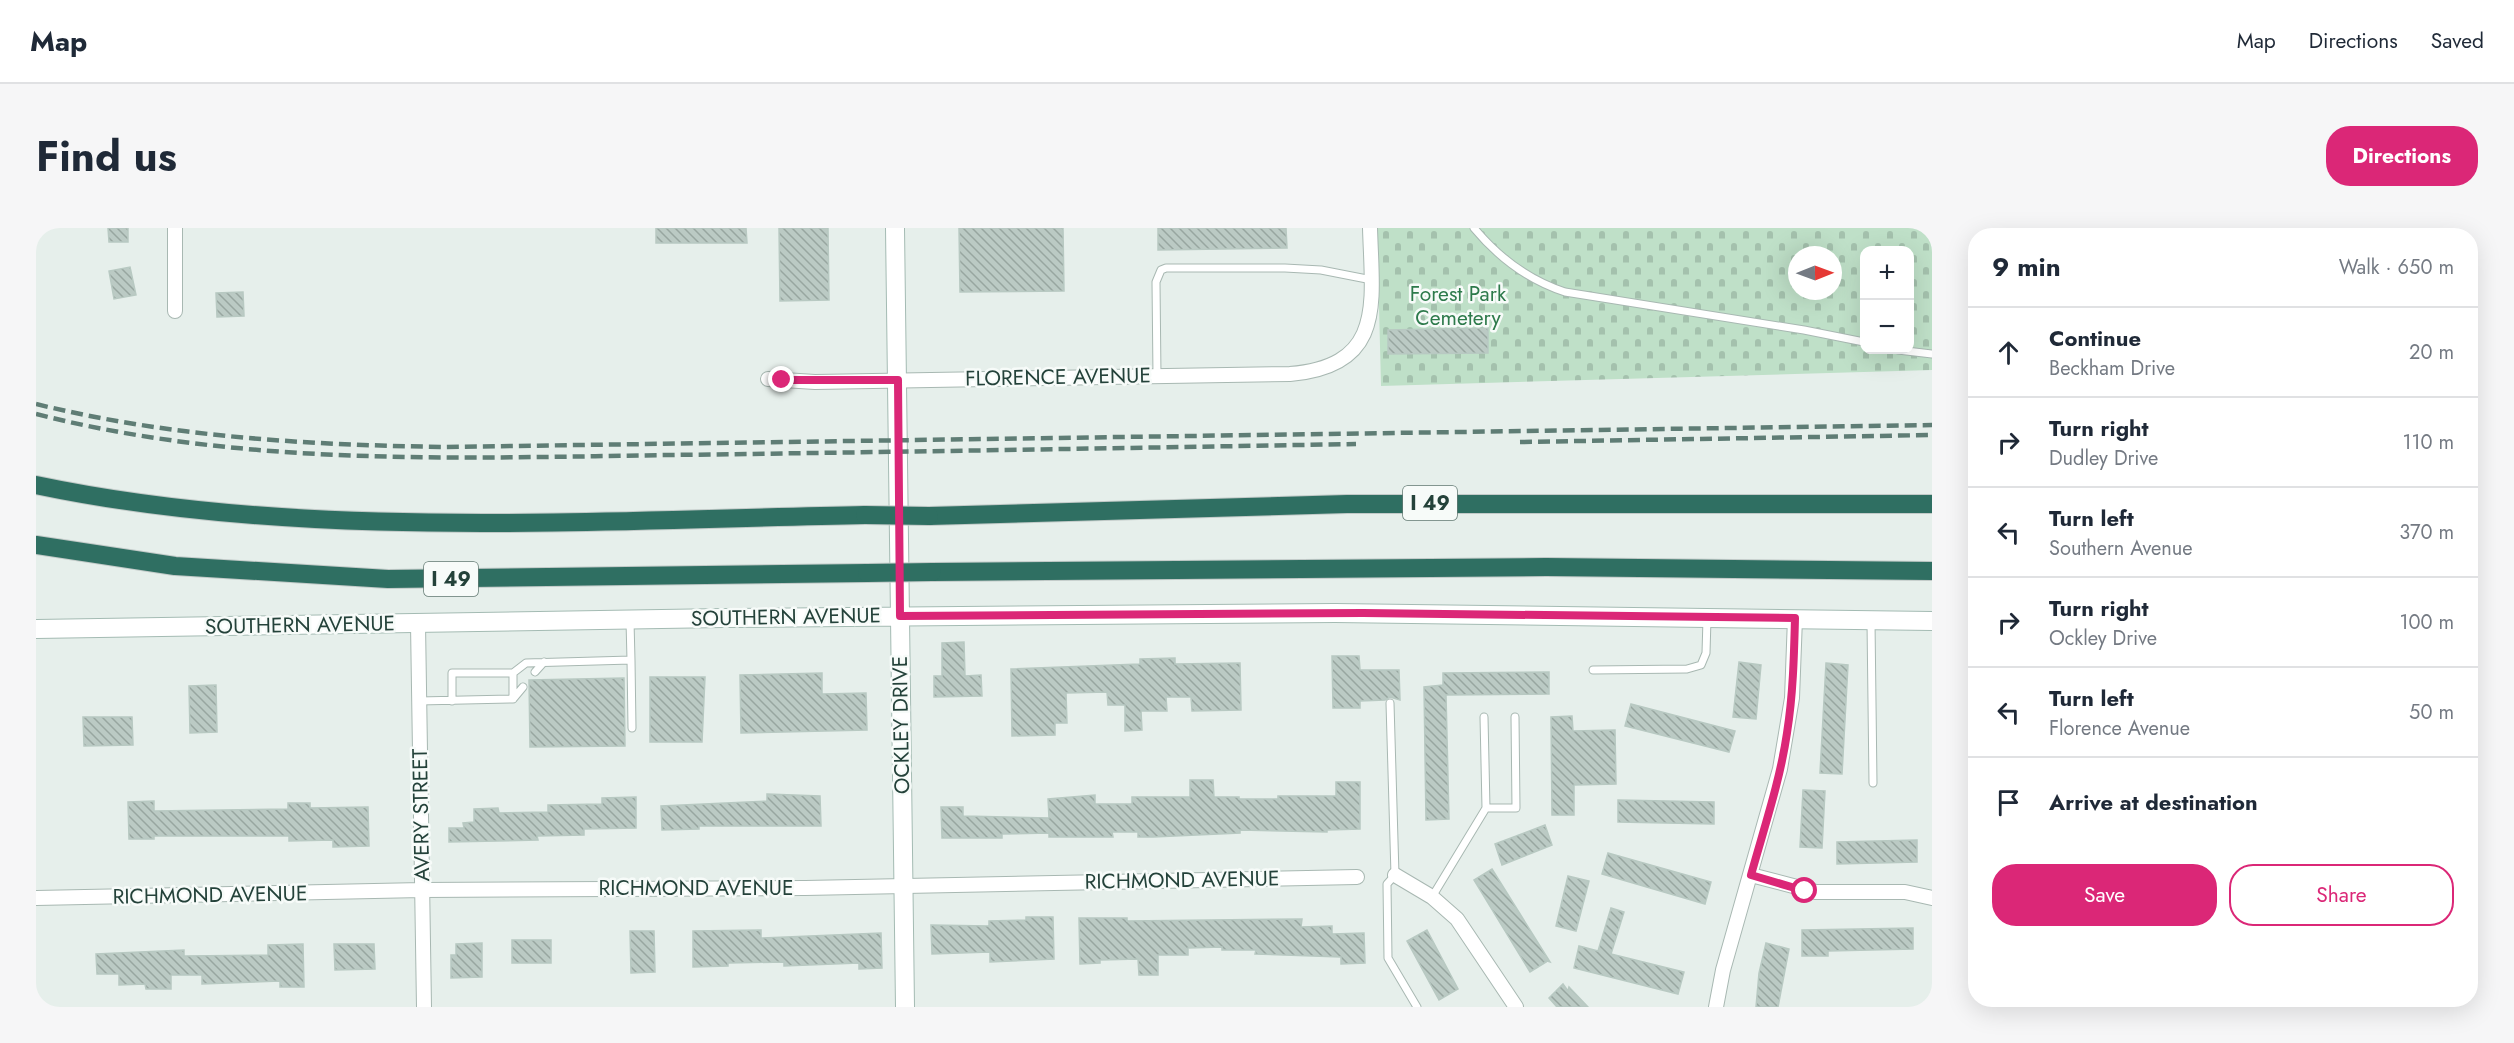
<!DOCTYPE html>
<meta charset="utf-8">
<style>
:root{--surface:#fff;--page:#f6f6f7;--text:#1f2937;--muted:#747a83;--line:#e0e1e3;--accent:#db2777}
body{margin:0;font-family:Jost,sans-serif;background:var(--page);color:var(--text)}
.controls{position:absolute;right:18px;top:18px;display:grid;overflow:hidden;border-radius:12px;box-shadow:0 6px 24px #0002}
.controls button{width:54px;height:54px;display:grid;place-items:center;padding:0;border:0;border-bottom:2px solid var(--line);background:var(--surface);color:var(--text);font:30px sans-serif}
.compass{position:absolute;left:1752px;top:18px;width:54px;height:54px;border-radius:50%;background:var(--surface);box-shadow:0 6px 24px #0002;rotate:89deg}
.stop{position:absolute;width:18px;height:18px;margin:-14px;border:4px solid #db2777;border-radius:50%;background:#fff}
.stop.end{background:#db2777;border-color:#fff;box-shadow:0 2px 6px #0008}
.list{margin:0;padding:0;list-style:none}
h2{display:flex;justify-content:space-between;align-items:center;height:78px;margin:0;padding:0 24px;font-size:26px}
h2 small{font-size:20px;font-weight:400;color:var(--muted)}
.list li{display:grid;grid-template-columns:39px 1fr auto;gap:18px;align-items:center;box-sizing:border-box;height:90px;padding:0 24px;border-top:2px solid var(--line)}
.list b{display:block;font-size:22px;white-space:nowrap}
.list p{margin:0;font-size:20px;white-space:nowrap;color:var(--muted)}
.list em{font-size:20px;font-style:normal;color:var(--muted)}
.actions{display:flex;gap:12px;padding:18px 24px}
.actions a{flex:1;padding:14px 0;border:2px solid var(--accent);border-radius:24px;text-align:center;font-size:21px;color:var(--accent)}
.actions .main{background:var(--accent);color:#fff}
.icon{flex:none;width:33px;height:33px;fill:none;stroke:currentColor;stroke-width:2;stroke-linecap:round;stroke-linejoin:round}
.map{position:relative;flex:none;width:1896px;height:779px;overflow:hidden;border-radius:24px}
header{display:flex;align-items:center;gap:36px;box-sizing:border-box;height:84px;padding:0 30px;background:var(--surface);border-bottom:2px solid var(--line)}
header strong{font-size:28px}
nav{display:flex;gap:33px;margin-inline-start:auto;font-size:21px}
.intro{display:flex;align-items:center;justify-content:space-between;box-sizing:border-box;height:144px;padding:0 36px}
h1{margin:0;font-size:42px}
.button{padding:15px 27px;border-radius:24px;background:var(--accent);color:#fff;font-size:21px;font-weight:700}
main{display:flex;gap:36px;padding:0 36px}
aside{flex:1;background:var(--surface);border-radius:24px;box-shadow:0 6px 24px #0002}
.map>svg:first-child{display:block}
.cemetery{fill:url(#cemetery-stones);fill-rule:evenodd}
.building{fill:url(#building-back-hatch);stroke:#b8c9c2;stroke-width:1.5}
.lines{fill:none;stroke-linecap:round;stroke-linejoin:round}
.lane-casing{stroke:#a8b8b2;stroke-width:9}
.street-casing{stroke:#a8b8b2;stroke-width:16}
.secondary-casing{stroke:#a4bbb3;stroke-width:20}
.highway-casing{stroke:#c2cac8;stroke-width:20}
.lane{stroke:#fff;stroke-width:7}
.street{stroke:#fff;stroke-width:14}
.secondary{stroke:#fff;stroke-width:18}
.highway{stroke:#2f6f62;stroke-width:18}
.rail{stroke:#5f7d75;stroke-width:4.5;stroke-dasharray:12 6;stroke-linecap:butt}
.highway-bridge-casing{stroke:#c2cac8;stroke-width:20;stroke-linecap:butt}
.highway-bridge{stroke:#2f6f62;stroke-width:18}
.route{stroke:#db2777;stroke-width:8}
.labels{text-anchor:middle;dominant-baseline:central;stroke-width:5;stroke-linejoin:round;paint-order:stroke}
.shield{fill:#f7fbf9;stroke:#637a73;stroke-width:1.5}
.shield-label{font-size:20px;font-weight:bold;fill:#24423a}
.park-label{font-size:21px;fill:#2d7a4b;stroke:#f7fbf9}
.street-label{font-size:21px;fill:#24423a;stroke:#f7fbf9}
</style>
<header>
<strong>Map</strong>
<nav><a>Map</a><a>Directions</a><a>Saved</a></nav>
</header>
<div class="intro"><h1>Find us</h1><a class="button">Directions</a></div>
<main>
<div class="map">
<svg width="1896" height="779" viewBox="0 0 1896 779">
<defs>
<pattern id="cemetery-stones" width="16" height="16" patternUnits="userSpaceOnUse" patternTransform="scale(1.5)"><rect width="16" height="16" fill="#bfe0c8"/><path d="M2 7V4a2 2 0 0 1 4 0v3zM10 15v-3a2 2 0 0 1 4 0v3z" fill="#a4c1ad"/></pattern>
<pattern id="building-back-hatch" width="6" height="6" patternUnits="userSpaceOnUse" patternTransform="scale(1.5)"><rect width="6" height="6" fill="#bbcac4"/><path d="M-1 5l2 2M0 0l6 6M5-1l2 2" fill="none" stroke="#98a6a0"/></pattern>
</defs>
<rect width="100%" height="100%" fill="#e6efeb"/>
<path class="cemetery" d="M1341 0H1896V142L1345 158ZM1828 22H1874V122H1828ZM1761 27H1797V63H1761Z"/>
<path class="building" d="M72 0H92V14H73Z
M620 0H710L711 15H620Z
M743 0H792L793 72 744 73Z
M923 0H1027L1028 63 924 64Z
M1122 0H1250L1251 20 1122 22Z
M94 39 100 67 78 71 73 43Z
M207 64 208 88 181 89 180 65Z
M1452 100V125L1352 126V102Z
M928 414 929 448 945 447 946 468 898 469V448H906V415Z
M1296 428H1323L1324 442H1363L1364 472 1354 469 1349 472 1324 473V480H1297Z
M1139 430V436L1204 435 1205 482 1156 483 1155 469H1130L1131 483H1105L1106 502 1089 503V477H1072L1071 464 1030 465 1031 495H1019V507L976 508 975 441 1104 436V431Z
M1703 434 1725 437 1720 491 1697 489Z
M1790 435 1812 437 1806 546 1784 545Z
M1513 444V466L1410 467 1413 591 1390 592 1388 459 1407 457V445Z
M786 445V466L830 465 831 502 705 505 704 447Z
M614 449H669L666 514H614Z
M588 450 589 518 494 519 493 452Z
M180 457 181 504 154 505 153 458Z
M1595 476 1699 503 1693 524 1589 498Z
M1536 488 1537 503 1579 502 1580 556 1538 557V587H1516L1515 489Z
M47 489H96L97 517 48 518Z
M1154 552H1177L1178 569H1203V571H1242V568H1300V554H1324V601L1291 602V604L1204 602V605L1117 609H1102V604H1076L1077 609H1013V605L966 606V610H906L905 579H927V588L1013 590 1012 571 1059 567V576H1096V569H1154Z
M1767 562 1789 563 1786 620 1764 619Z
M731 566 784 568 785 598H663V601L626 602 625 578 731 573Z
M600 569V600L548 601V607L501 608 502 612 413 614V600H428L427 595 438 594V581L462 580 463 585 512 584V577L566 576V570Z
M1582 572 1678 574V596L1582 594Z
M118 573V583L252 581V575H274V580L332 579 333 618 297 619V612L253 613V608H118V611H93L92 574Z
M1509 597 1516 617 1466 637 1459 616Z
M1881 612V634L1801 636V614Z
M1572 625 1675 654 1669 676 1566 646Z
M1456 641 1514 734 1508 732 1510 734 1494 744 1438 652Z
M1532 648 1553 653 1540 703 1520 698Z
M1575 680 1588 684 1575 726 1648 744 1642 766 1538 740 1543 718 1562 723Z
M990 689H1017L1018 731 954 734V724L896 726 895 697 953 698V693L990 692Z
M1043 690H1091V693L1266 691 1265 699 1296 698V706L1328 705 1329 735 1305 736V729L1219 726 1220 722H1186V719L1152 720V727H1122V747H1103L1102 731 1064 732V735L1044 736Z
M1877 700V721L1792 723V728H1766V702Z
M725 702V710L845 705 846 740 823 741V735L748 738V734L692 735V738L657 739V703Z
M1391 702 1422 761 1403 772 1371 713Z
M594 703H618L619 744 595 745Z
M476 712H515V735H476Z
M446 715V749L415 750V727H420V716Z
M1730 715 1753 721 1742 779H1720L1723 745Z
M267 716 268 759H244V753L166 756V747H135V761H110L109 756 83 757V746H61L60 726 148 722V728L232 727V717Z
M298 716H338L339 741 299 742Z
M1527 756 1532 763 1533 759 1552 779H1521L1513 770Z"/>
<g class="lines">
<defs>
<path id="lane" d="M1438 0C1463 30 1492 52 1529 64L1768 102 1828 114
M1862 122 1896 126
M1121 148 1120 54 1125 42 1130 40H1249L1285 42 1336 52
M1835 394 1837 555
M595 432 596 500
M1557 442 1651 441 1665 437 1670 425 1671 391
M499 444 508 434
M477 471V445
M383 473 477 471 487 459
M416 473V445H477L490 435 595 432 594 393
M1354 475 1359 647 1351 656 1352 730 1381 779
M1448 489 1450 580
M1396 669 1450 580H1480L1479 489"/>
<path id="street" d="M139 0V83
M732 151 779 154 1254 146C1350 138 1336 74 1334 0
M382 396 388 779
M1359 647 1396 669 1421 691 1480 779
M1715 647 1780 664H1869L1896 670
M0 670 386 662 769 660 1321 649
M1680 779 1687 742 1744 541 1756 470 1759 390"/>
<path id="secondary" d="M859 0 869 779
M0 401 687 390 1299 385 1896 393"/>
<path id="highway" d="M0 257C266 313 559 292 829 287
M893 288 1311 276H1896
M0 317 139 338 352 351 831 345
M896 344 1510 339 1896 343"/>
</defs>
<use href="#lane" class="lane-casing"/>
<use href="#street" class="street-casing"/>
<use href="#secondary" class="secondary-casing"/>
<use href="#highway" class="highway-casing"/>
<use href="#lane" class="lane"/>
<use href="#street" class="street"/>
<use href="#secondary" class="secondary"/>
<use href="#highway" class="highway"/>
<path class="rail" d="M0 176C134 209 271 217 409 219L1896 197
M0 186C208 239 422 230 635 227 863 224 1091 220 1320 216
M1484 214 1896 207"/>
<defs>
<path id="highway-bridge" d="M829 287 893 288
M831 345 896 344"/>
</defs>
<use href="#highway-bridge" class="highway-bridge-casing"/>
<use href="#highway-bridge" class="highway-bridge"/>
</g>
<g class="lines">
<path class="route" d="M746 152H862L864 388 1327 385 1759 390C1758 429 1757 467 1751 505 1744 553 1728 600 1715 647L1769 663"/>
</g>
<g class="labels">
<g class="shield">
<rect x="1367" y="258" width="54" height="34" rx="4.5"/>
<rect x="388" y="334" width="54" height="34" rx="4.5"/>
</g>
<g class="shield-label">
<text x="1394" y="275">I 49</text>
<text x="415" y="351">I 49</text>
</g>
<g class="park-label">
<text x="1422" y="66">Forest Park<tspan x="1422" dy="24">Cemetery</tspan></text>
</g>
<g class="street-label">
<text transform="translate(1022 149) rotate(-1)">FLORENCE AVENUE</text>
<text transform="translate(750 389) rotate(-1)">SOUTHERN AVENUE</text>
<text transform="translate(264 397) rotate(-1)">SOUTHERN AVENUE</text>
<text transform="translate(865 497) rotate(-91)">OCKLEY DRIVE</text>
<text transform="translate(385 587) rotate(-91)">AVERY STREET</text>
<text transform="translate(1146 652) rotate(-1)">RICHMOND AVENUE</text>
<text x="660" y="660">RICHMOND AVENUE</text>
<text transform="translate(174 667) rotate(-1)">RICHMOND AVENUE</text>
</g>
</g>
</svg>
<div class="controls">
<button>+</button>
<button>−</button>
</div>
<svg class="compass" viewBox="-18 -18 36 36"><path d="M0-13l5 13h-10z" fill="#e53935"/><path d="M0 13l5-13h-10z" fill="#747a83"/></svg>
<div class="stop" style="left:1769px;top:663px"></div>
<div class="stop end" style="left:746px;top:152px"></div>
</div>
<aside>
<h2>9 min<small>Walk · 650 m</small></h2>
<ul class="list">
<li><svg class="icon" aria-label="ahead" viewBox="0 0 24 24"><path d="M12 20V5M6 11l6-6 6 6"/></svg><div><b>Continue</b><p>Beckham Drive</p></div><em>20 m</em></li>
<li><svg class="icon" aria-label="right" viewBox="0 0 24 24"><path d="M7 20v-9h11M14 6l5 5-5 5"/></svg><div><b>Turn right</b><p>Dudley Drive</p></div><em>110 m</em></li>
<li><svg class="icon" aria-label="left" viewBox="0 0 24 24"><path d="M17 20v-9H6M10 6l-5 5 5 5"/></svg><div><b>Turn left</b><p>Southern Avenue</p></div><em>370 m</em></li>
<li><svg class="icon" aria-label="right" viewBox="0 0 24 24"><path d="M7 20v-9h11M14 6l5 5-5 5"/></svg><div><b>Turn right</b><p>Ockley Drive</p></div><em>100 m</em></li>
<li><svg class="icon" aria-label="left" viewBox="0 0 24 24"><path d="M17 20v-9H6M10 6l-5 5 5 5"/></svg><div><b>Turn left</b><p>Florence Avenue</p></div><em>50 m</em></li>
<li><svg class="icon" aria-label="arrive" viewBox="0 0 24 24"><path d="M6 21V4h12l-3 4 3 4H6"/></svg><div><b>Arrive at destination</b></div></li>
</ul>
<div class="actions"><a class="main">Save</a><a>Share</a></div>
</aside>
</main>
